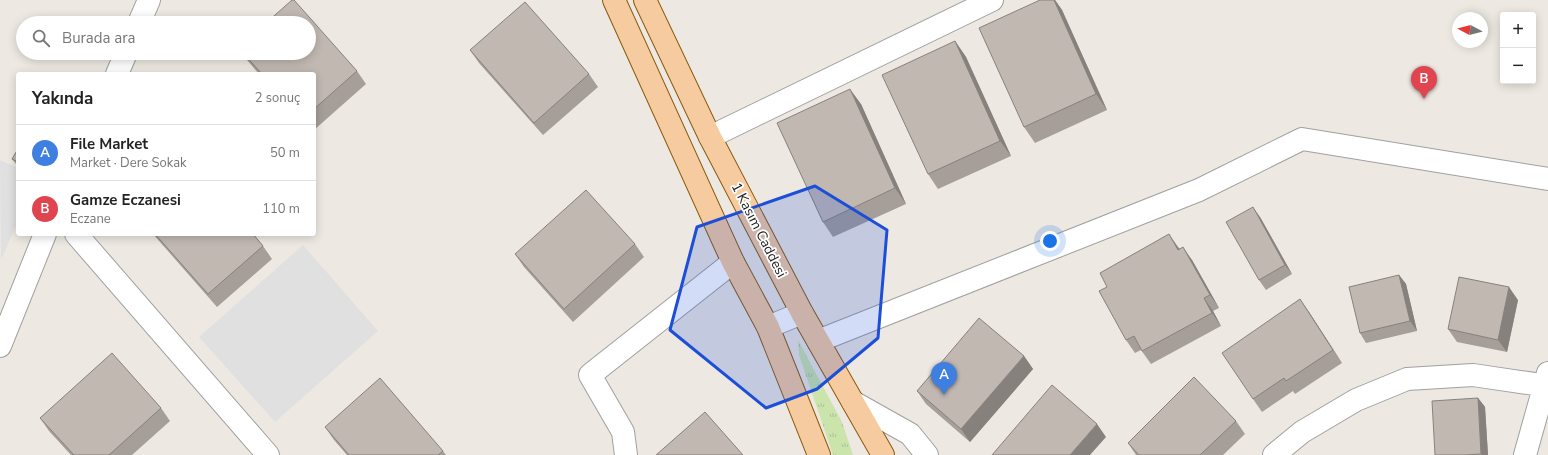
<!DOCTYPE html>
<html lang="tr">
<meta charset="utf-8">
<style>
:root{--surface:#fff;--page:#f2f2f2;--text:#222;--muted:#767676;--line:#e0e0e0;--accent:#bb0d16}
body{margin:0;font-family:"Nunito Sans",sans-serif;background:var(--page);color:var(--text)}
.controls{position:absolute;right:12px;top:12px;display:grid;overflow:hidden;border-radius:4px;box-shadow:0 2px 10px #0003}
.controls button{width:36px;height:36px;display:grid;place-items:center;padding:0;border:0;border-bottom:1px solid var(--line);background:var(--surface);color:var(--text);font:20px sans-serif}
.compass{position:absolute;left:1452px;top:12px;width:36px;height:36px;border-radius:50%;background:var(--surface);box-shadow:0 2px 10px #0003;rotate:277deg}
.you{position:absolute;left:1050px;top:241px;width:14px;height:14px;margin:-10px;border:3px solid #fff;border-radius:50%;background:#1a73e8;box-shadow:0 0 0 6px #1a73e833}
.badge{display:grid;place-items:center;width:26px;height:26px;border-radius:50%;background:var(--accent);color:#fff;font-size:13px;font-weight:700}
.pin{position:absolute;translate:-50% -33px;filter:drop-shadow(0 1px 2px #0008)}
.pin::after{content:'';position:absolute;top:21px;width:14px;height:12px;background:inherit;clip-path:polygon(0 0,100% 0,50% 100%)}
.list{margin:0;padding:0;list-style:none}
h2{display:flex;justify-content:space-between;align-items:center;height:52px;margin:0;padding:0 16px;font-size:17px}
h2 small{font-size:13px;font-weight:400;color:var(--muted)}
.list li{display:grid;grid-template-columns:26px 1fr auto;gap:12px;align-items:center;box-sizing:border-box;height:56px;padding:0 16px;border-top:1px solid var(--line)}
.list b{display:block;font-size:15px;white-space:nowrap}
.list p{margin:0;font-size:13px;white-space:nowrap;color:var(--muted)}
.list em{font-size:13px;font-style:normal;color:var(--muted)}
.icon{flex:none;width:22px;height:22px;fill:none;stroke:currentColor;stroke-width:2;stroke-linecap:round;stroke-linejoin:round}
.map{position:relative;flex:none;width:1548px;height:455px;overflow:hidden}
.search{position:absolute;background:var(--surface);box-shadow:0 2px 10px #0003;left:16px;top:16px;width:300px;height:44px;display:flex;align-items:center;gap:10px;box-sizing:border-box;padding:0 14px;border-radius:22px;color:var(--muted);font-size:15px}
.panel{position:absolute;background:var(--surface);box-shadow:0 2px 10px #0003;left:16px;top:72px;width:300px;height:164px;border-radius:4px}
.map>svg:first-child{display:block}
.grass{fill:url(#grass-tufts)}
.parking{fill:#e0e0e0}
.lines{fill:none;stroke-linecap:round;stroke-linejoin:round}
.minor-casing{stroke:#a0a0a0;stroke-width:24}
.major-casing{stroke:#8a590a;stroke-width:24}
.minor{stroke:#fff;stroke-width:22}
.major{stroke:#f5cb9f;stroke-width:22}
.wall{fill:#a69e99}
.shaded-wall{fill:#87817d}
.building{fill:#c1b8b2;stroke:#87817d}
.marked{fill:#1d4ed8;fill-opacity:0.2;stroke:#1d4ed8;stroke-width:3;stroke-linejoin:round}
.labels{text-anchor:middle;dominant-baseline:central;stroke-width:3.5;stroke-linejoin:round;paint-order:stroke}
.street-label{font-size:14px;fill:#1c1c1c;stroke:#fff}
</style>
<div class="map">
<svg width="1548" height="455" viewBox="0 0 1548 455">
<defs>
<pattern id="grass-tufts" width="24" height="20" patternUnits="userSpaceOnUse"><rect width="24" height="20" fill="#cae4ab"/><path d="M3 7l-1-3M5 7V3M7 7l1-3M15 17l-1-3M17 17v-4M19 17l1-3" fill="none" stroke="#adc393"/></pattern>
</defs>
<rect width="100%" height="100%" fill="#ede9e2"/>
<path class="grass" d="M798 340 842 422 853 455H833L799 355Z"/>
<path class="parking" d="M0 160 18 168V221L1 260Z
M303 245 378 331 275 422 199 337Z"/>
<g class="lines">
<defs>
<path id="minor" d="M139 23 149 0
M117 74 126 53
M710 137 992 0
M76 234 268 455
M768 327 802 313
M818 341 1199 190 1302 139 1548 179
M0 346 45 234
M853 402 910 434 927 455
M626 455 623 432 590 375 733 262
M1274 455 1302 432 1356 400 1407 379 1473 375 1548 386
M1525 455 1548 373"/>
<path id="major" d="M614 0 733 262 768 327 819 455
M645 0 710 137 802 313 883 455"/>
</defs>
<use href="#minor" class="minor-casing"/>
<use href="#major" class="major-casing"/>
<use href="#minor" class="minor"/>
<use href="#major" class="major"/>
</g>
<path class="wall" d="M1040 0H1055L1062 10 1107 110 1035 143 1024 127Z
M955 41 966 57 1011 156 938 189 928 174Z
M470 50 589 74 598 87 543 135 479 63Z
M242 53H309L357 71 366 84 314 130V74H259L247 60Z
M861 104 906 204 833 237 823 222Z
M18 149V165L16 164 12 159Z
M1260 217 1292 274 1266 290 1259 280Z
M153 234H253L263 246 272 259 217 307Z
M635 244 644 257 573 322 524 267 515 254Z
M1178 247 1180 249 1192 260 1219 308 1213 311 1221 326 1151 364 1141 350 1135 353 1126 340Z
M1399 275 1406 284 1417 331 1366 343 1360 333Z
M1518 300 1507 352 1457 342 1448 329Z
M1309 312 1342 363 1295 394 1293 391 1262 412 1253 399Z
M1024 356 1033 369 970 442 926 404 917 391Z
M1478 398 1485 407 1488 455H1435Z
M161 408 170 421 132 455H71L49 431 40 418Z
M1236 421 1245 434 1223 455H1136L1128 443Z
M325 427 443 451 446 455H347L334 440Z"/>
<path class="shaded-wall" d="M1054 0H1055L1062 10 1107 110 1096 94Z
M955 41 966 57 1011 156 1000 141Z
M850 89 861 104 906 204 895 188Z
M1253 207 1260 217 1292 274 1285 265Z
M1169 234 1178 247 1187 263 1178 250Z
M1183 247 1192 260 1219 308 1210 295Z
M1399 275 1406 284 1417 331 1410 321Z
M1509 287 1518 300 1507 352 1498 340Z
M1204 298 1213 311 1221 326 1212 313Z
M1300 299 1309 312 1342 363 1333 350Z
M1024 356 1033 369 970 442 961 429Z
M1478 398 1485 407 1488 455H1482L1481 454Z
M1097 424 1106 437 1090 455H1070Z"/>
<path class="building" d="M292 0H294L357 71 314 109V74H262L243 53H309V23H266Z
M1040 0H1054L1096 94 1024 127 979 28Z
M525 2 589 74 534 123 470 50Z
M955 41 1000 141 928 174 882 75Z
M850 89 895 188 823 222 777 123Z
M18 149V162L12 159Z
M586 190 635 244 564 309 515 254Z
M1253 207 1285 265 1259 280 1226 222Z
M155 234H253L263 246 208 294Z
M1169 234 1178 250 1183 247 1210 295 1204 298 1212 313 1142 351 1134 336 1126 340 1099 291 1107 287 1100 273Z
M1399 275 1410 321 1360 333 1349 287Z
M1459 277 1509 287 1498 340 1448 329Z
M1300 299 1333 350 1286 381 1284 378 1253 399 1222 353Z
M979 318 1024 356 961 429 917 391Z
M112 353 161 408 109 455H74L40 418Z
M1194 377 1236 421 1200 455H1139L1128 443Z
M380 378 443 451 438 455H349L325 427Z
M1052 385 1097 424 1070 455H992Z
M1478 398 1481 454 1465 455H1435L1432 401Z
M705 412 743 455H656Z"/>
<path class="marked" d="M815 186 887 230 878 338 817 389 766 408 670 330 697 227Z"/>
<g class="labels">
<g class="street-label">
<text transform="translate(759 230) rotate(63)">1 Kasım Caddesi</text>
</g>
</g>
</svg>
<div class="controls">
<button>+</button>
<button>−</button>
</div>
<svg class="compass" viewBox="-18 -18 36 36"><path d="M0-13l5 13h-10z" fill="#e53935"/><path d="M0 13l5-13h-10z" fill="#767676"/></svg>
<div class="you"></div>
<div class="pin badge" style="left:944px;top:395px;background:#3f7fe0">A</div>
<div class="pin badge" style="left:1424px;top:99px;background:#e0444e">B</div>
<div class="search"><svg class="icon" aria-label="search" viewBox="0 0 24 24"><circle cx="10" cy="10" r="6"/><path d="M15 15l6 6"/></svg>Burada ara</div>
<section class="panel">
<h2>Yakında<small>2 sonuç</small></h2>
<ul class="list">
<li><span class="badge" style="background:#3f7fe0">A</span><div><b>File Market</b><p>Market · Dere Sokak</p></div><em>50 m</em></li>
<li><span class="badge" style="background:#e0444e">B</span><div><b>Gamze Eczanesi</b><p>Eczane</p></div><em>110 m</em></li>
</ul>
</section>
</div>
